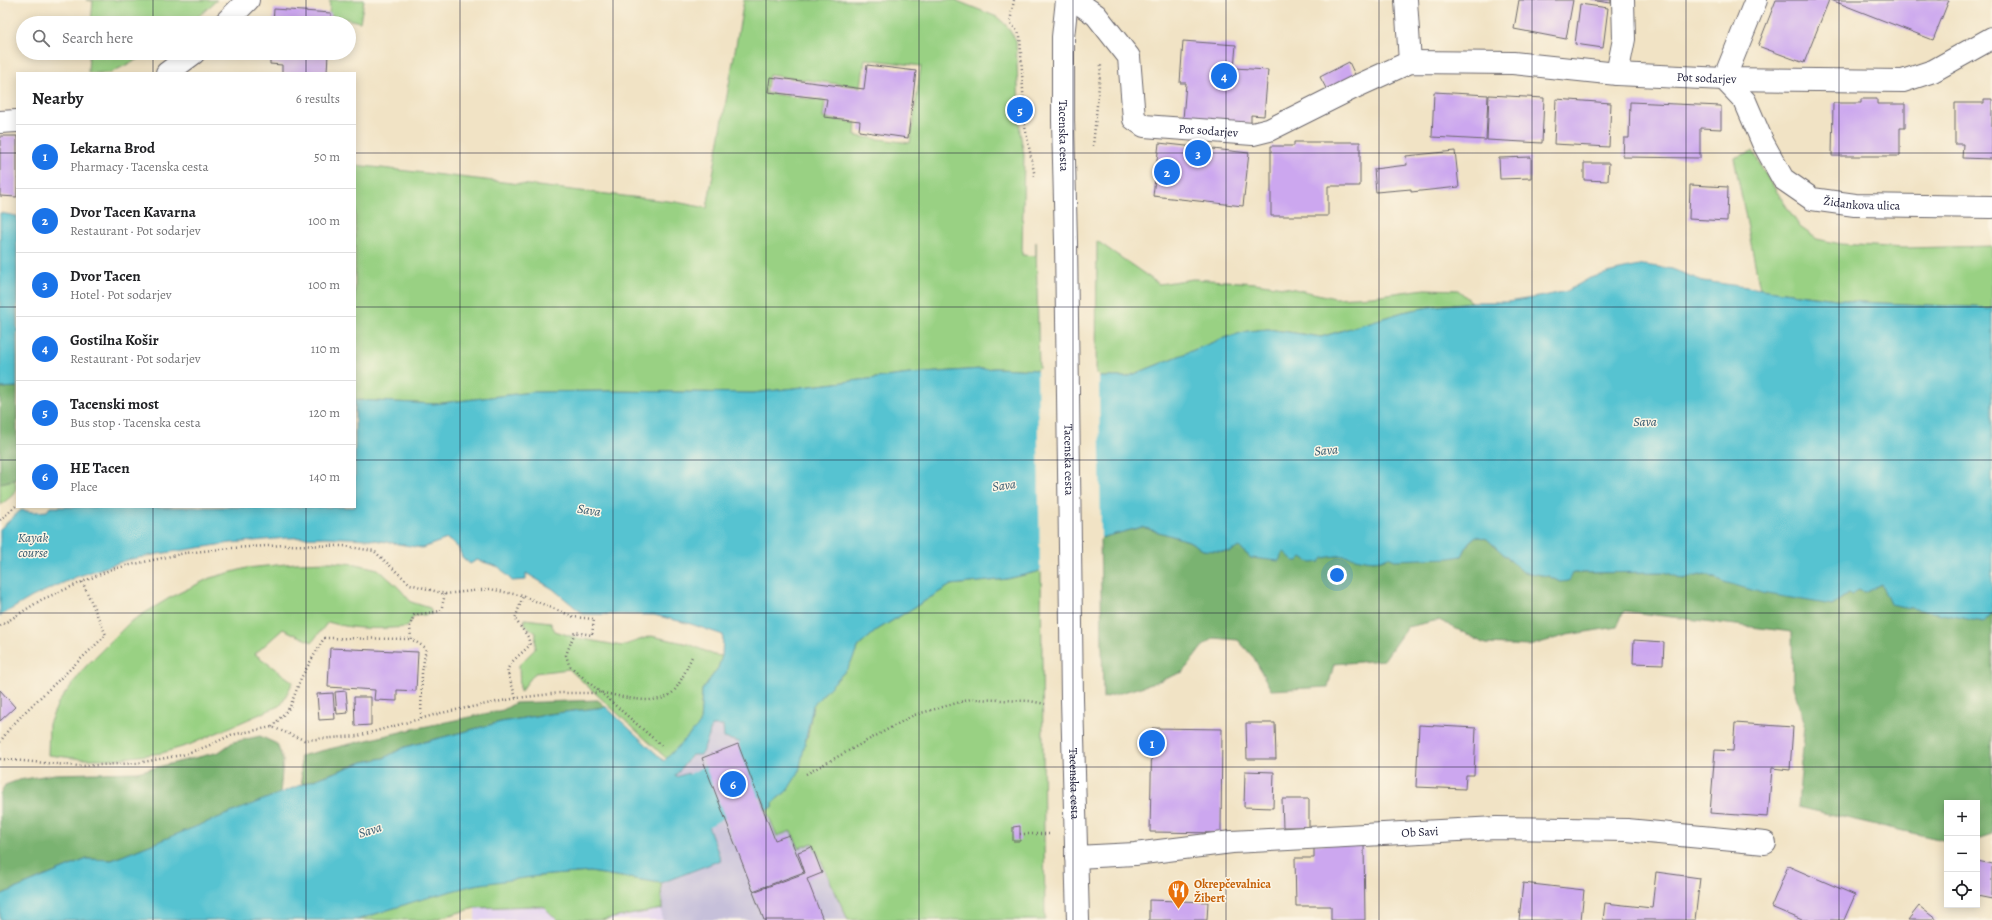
<!DOCTYPE html>
<meta charset="utf-8">
<style>
:root{--surface:#fff;--page:#f2f2f2;--text:#202124;--muted:#757577;--line:#e0e0e0;--accent:#1a73e8}
body{margin:0;font-family:Alegreya,serif;background:var(--page);color:var(--text)}
.controls{position:absolute;right:12px;bottom:12px;display:grid;overflow:hidden;border-radius:0px;box-shadow:0 2px 10px #0003}
.controls button{width:36px;height:36px;display:grid;place-items:center;padding:0;border:0;border-bottom:1px solid var(--line);background:var(--surface);color:var(--text);font:20px sans-serif}
.you{position:absolute;left:1337px;top:575px;width:14px;height:14px;margin:-10px;border:3px solid #fff;border-radius:50%;background:#1a73e8;box-shadow:0 0 0 6px #1a73e833}
.badge{display:grid;place-items:center;width:26px;height:26px;border-radius:50%;background:var(--accent);color:#fff;font-size:13px;font-weight:700}
.pin{position:absolute;translate:-50% -50%;border:2px solid #fff;box-shadow:0 1px 4px #0006}
.list{margin:0;padding:0;list-style:none}
h2{display:flex;justify-content:space-between;align-items:center;height:52px;margin:0;padding:0 16px;font-size:17px}
h2 small{font-size:13px;font-weight:400;color:var(--muted)}
.list li{display:grid;grid-template-columns:26px 1fr auto;gap:12px;align-items:center;box-sizing:border-box;height:64px;padding:0 16px;border-top:1px solid var(--line)}
.list b{display:block;font-size:15px;white-space:nowrap}
.list p{margin:0;font-size:13px;white-space:nowrap;color:var(--muted)}
.list em{font-size:13px;font-style:normal;color:var(--muted)}
.icon{flex:none;width:22px;height:22px;fill:none;stroke:currentColor;stroke-width:2;stroke-linecap:round;stroke-linejoin:round}
.map{position:relative;flex:none;width:1992px;height:920px;overflow:hidden}
.search{position:absolute;background:var(--surface);box-shadow:0 2px 10px #0003;left:16px;top:16px;width:340px;height:44px;display:flex;align-items:center;gap:10px;box-sizing:border-box;padding:0 14px;border-radius:22px;color:var(--muted);font-size:15px}
.panel{position:absolute;background:var(--surface);box-shadow:0 2px 10px #0003;left:16px;top:72px;width:340px;height:436px;border-radius:0px}
.map>svg:first-child{display:block}
.built{fill:#e3d3f2}
.industrial{fill:#c6c0da}
.green{fill:#99d183;stroke:#5e7a5f;fill-rule:evenodd}
.forest{fill:#7ab371;stroke:#4e6a56}
.water{fill:#57c3d1;stroke:#3c7286}
.pier{fill:#f1e3c5}
.lines{fill:none;stroke-linecap:round;stroke-linejoin:round}
.river{stroke:#57c3d1;stroke-width:55}
.building{fill:#cca7ef}
.minor-casing{stroke:#6a666b;stroke-width:24}
.major-casing{stroke:#6a666b;stroke-width:24}
.path{stroke:#6a666b;stroke-width:2.5;stroke-dasharray:1 3;stroke-linecap:butt}
.minor{stroke:#fff;stroke-width:22}
.major{stroke:#fff;stroke-width:22}
.grid{fill:none;stroke:#22223b;stroke-width:1;stroke-opacity:0.55}
.labels{text-anchor:middle;dominant-baseline:central;stroke-width:3;stroke-linejoin:round;paint-order:stroke}
.street-label{font-size:12px;fill:#22223b;stroke:#fcf5e5}
.food-label{font-size:12px;font-weight:bold;fill:#c56008;stroke:#fcf5e5;text-anchor:start}
.water-label{font-size:13px;font-style:italic;fill:#355a70;stroke:#fcf5e5}
</style>
<div class="map">
<svg width="1992" height="920" viewBox="0 0 1992 920">
<rect width="100%" height="100%" fill="#fcf5e5"/>
<filter id="ink" filterUnits="userSpaceOnUse"><feTurbulence type="fractalNoise" baseFrequency=".025" numOctaves="2"/><feDisplacementMap in="SourceGraphic" scale="8" xChannelSelector="R" yChannelSelector="G"/><feConvolveMatrix kernelMatrix="1 2 1 2 8 2 1 2 1" color-interpolation-filters="sRGB"/></filter>
<filter id="wash" filterUnits="userSpaceOnUse"><feTurbulence type="fractalNoise" baseFrequency=".012" numOctaves="4" result="noise"/><feDisplacementMap in="SourceGraphic" scale="16" xChannelSelector="R" yChannelSelector="G"/><feGaussianBlur stdDeviation="0.9" result="paint"/><feColorMatrix in="noise" values="0 0 0 0 0 0 0 0 0 0 0 0 0 0 0 0 0 1.4 0 .05"/><feComposite in="paint" operator="in"/></filter>
<g filter="url(#wash)">
<rect width="100%" height="100%" fill="#f1e3c5"/>
<path class="built" d="M533 906 544 907 557 920H475V908Z
M662 909V920H602Z"/>
<path class="industrial" d="M711 726H724L743 743 748 730H752L749 754 766 810 777 836 791 831 813 842 848 920H662L661 883 721 859 688 774 676 777 675 776 709 736Z"/>
<path class="green" d="M86 0H217L191 23H91L93 1Z
M330 0H364L360 22 329 15Z
M744 0H955L997 17 1006 25 1016 40 1020 132 1024 155 1022 255 1036 256V242L1039 370 995 368 910 374 753 393 608 391 532 392 434 404 355 400V165L676 202 707 208ZM865 59 921 66 910 143 855 136 856 123 823 118 825 101 766 93 769 75 861 87Z
M89 53H150L110 73H88Z
M1753 151 1766 175 1800 227 1817 239 1841 244 1903 248 1992 246V308L1860 302 1760 289 1734 158Z
M1097 241 1159 284 1193 279 1255 283 1290 288 1335 298 1373 296 1425 289 1458 290 1472 302 1429 307 1403 312 1321 337 1268 329 1248 331 1221 339 1127 377H1096Z
M15 480C19 494 10 497 0 505V483Z
M331 562 356 564 378 569 399 588 411 602 430 608 432 614 414 616 407 627C380 629 354 630 328 622L312 642 283 629 255 654 293 682 281 705 189 745 162 753 115 759H82L48 755 49 724 58 703 86 666 130 622 171 597 210 578 247 568 296 563Z
M1041 571 1045 920H848L813 843 799 848 791 831 777 836 766 810 773 807V802L787 791 808 735 813 705 848 668 859 646 877 630 951 585 1007 579Z
M525 619 550 622 555 631 577 638 622 646 651 636 689 644 714 655 722 656 718 668 702 690 700 724 667 759 569 669 535 673 520 692 519 665 535 649 536 633 525 625Z
M590 872 661 883 662 909 602 920H557L544 907 533 906 475 908 432 920H357C396 907 435 893 474 885 512 877 551 875 590 872Z"/>
<path class="forest" d="M17 387V479L0 483V388Z
M1142 527 1189 541 1203 550 1239 547 1251 558C1261 556 1272 551 1282 551 1289 551 1296 556 1303 557 1317 559 1330 555 1343 555 1359 556 1372 566 1388 557L1462 556 1469 542 1476 536 1487 539 1523 572 1548 576 1560 582 1573 573 1665 572 1683 579 1705 574 1724 582 1832 605 1848 594 1852 595 1857 590 1865 592 1881 584 1983 622 1992 612V834L1977 839V803H1947V841L1798 807 1805 724 1793 686 1792 632 1624 611 1617 627 1567 635 1529 646 1486 644 1439 620 1407 627 1384 660 1334 664 1328 687 1271 690 1254 658 1238 640 1214 638 1202 647 1183 672 1151 684 1103 698 1100 538Z
M598 700 606 707 541 715 501 722 405 747 384 758 363 762 302 784 300 756 413 729 503 710 515 703Z
M260 736 277 744 283 760 280 794 112 860 87 859 0 895V795L5 785 19 780 55 774 137 772 219 752 233 742Z"/>
<path class="water" d="M0 213 17 216V387L0 388Z
M1644 265 1672 269 1703 281 1812 296 1860 302 1992 308V612L1983 622 1890 604 1881 584 1865 592 1857 590 1852 595 1848 594 1832 605 1762 593 1724 582 1705 574 1683 579 1665 572 1573 573 1569 581 1560 582 1548 576 1523 572 1487 539 1476 536 1469 542 1462 556 1450 558 1395 560 1388 557C1374 565 1360 558 1345 556 1338 555 1330 557 1323 558L1320 562 1311 563 1302 557 1298 561H1294L1283 551 1279 561 1251 558 1239 547 1230 552 1203 550 1189 541 1142 527 1100 538 1041 571 1007 579 951 585 877 630 859 646 848 668 813 705 799 772 787 791 773 802V807L766 810 749 754 752 730H748L743 743 724 738 723 726H711L709 736 701 755H692L675 776 676 777 688 773 721 860 661 883 590 872 539 876 474 885 416 901 357 920H0V895L87 859 112 860 303 784 363 762 384 758 405 747 501 722 541 715 606 707 664 761 700 724 702 690 718 668 722 656 723 635 691 624 654 615 583 614 553 589 526 573V580L512 581 499 567 477 560 470 564 462 557 458 547 447 539 422 548 369 539 325 537 286 538 231 543 158 554 127 560 76 577 32 597 0 616V529L21 510 33 512 47 511 50 507H355V400L434 404 532 392 608 391 753 393 910 374 995 368 1039 370 1096 377H1127L1221 339 1248 331 1268 329 1321 337 1403 312 1429 307 1472 302H1508L1544 296 1567 291 1590 278 1615 271Z"/>
<path class="pier" d="M1037 368 1099 375 1101 539 1040 573Z"/>
<g class="lines">
<path class="river" d="M626 808 669 813 698 801 759 767 771 739 774 698"/>
</g>
<g id="blocks">
<path class="building" d="M1519 0H1573L1566 39 1514 29Z
M1589 0H1611V3Z
M1776 0H1829L1804 63 1758 46Z
M1831 0H1949L1933 40Z
M1580 4 1608 8 1603 48 1575 44Z
M274 9 331 13V23H273Z
M1183 41 1236 45 1234 68 1268 70 1264 116 1251 115V124L1183 119 1186 83H1180Z
M270 53H328L327 73H282V65L270 64Z
M1349 62 1356 77 1328 92 1320 77Z
M867 65 916 71 908 138 859 131 860 121 824 117 827 99 768 92 770 77 864 89Z
M1434 92 1488 95 1486 140 1432 137Z
M1489 95 1544 98 1542 143 1487 140Z
M1556 99 1611 103 1609 147 1554 144Z
M1861 99H1877V104H1905V128H1900V156H1832L1833 103H1861Z
M1984 99H1992V159L1962 158 1963 144H1955V103H1984Z
M1630 102 1721 106V129L1700 128V158L1623 157 1624 138H1629Z
M0 136H17V197L0 196Z
M1294 142H1360V186H1328V216H1271V146H1294Z
M1159 143 1249 153 1243 206 1153 196Z
M1455 151 1459 187 1411 192V189L1376 192 1374 169 1407 165 1406 156Z
M1531 157V178L1500 179 1499 158Z
M1584 163H1609L1608 181 1584 180Z
M1690 185 1728 187 1727 221 1689 219Z
M1634 640 1664 642 1663 664 1633 663Z
M330 648 418 652 416 691 397 690V701L374 700 375 690 328 687Z
M0 690 15 707 0 721Z
M346 691 348 713 337 714 335 692Z
M333 693 335 719 319 720 317 694Z
M354 697H371V725L355 726Z
M1246 723H1275L1276 759H1247Z
M1735 723 1793 727 1790 770 1772 768 1768 817 1710 813 1715 750 1733 751Z
M1419 725 1476 728 1474 775H1466L1465 789 1416 787Z
M1152 728 1222 729 1221 833 1150 832Z
M738 744 775 840 789 835 804 872 753 891 702 758Z
M1245 771 1274 772 1273 808 1244 807Z
M1282 799H1309V827H1283Z
M1020 826V841H1013V827Z
M1314 844H1364L1365 920H1331V906H1296L1295 858H1314Z
M812 847 822 873 807 879 823 920H764L753 892 805 873 798 852Z
M1977 861 1992 864V899L1977 896Z
M1788 866 1855 895 1844 920H1802L1771 907Z
M1656 872 1700 878 1695 920H1603L1605 903 1652 908Z
M1523 883 1584 890 1581 920H1519Z
M1149 900 1208 902 1207 920H1149Z
M1919 906 1937 920H1908Z"/>
</g>
</g>
<g filter="url(#ink)">
<use href="#blocks" fill-opacity="0" stroke="#6a666b" stroke-width="1"/>
<g class="lines">
<defs>
<g id="minor">
<path id="s1" d="M1074 0 1096 15 1129 57 1134 119 1144 126 1253 134 1269 130 1355 87 1410 62 1513 63 1617 74 1724 79 1903 81 1933 71 1992 38"/>
<path d="M1406 0 1410 62"/>
<path id="s2" d="M1756 0 1724 79 1745 101 1763 143 1783 179 1812 199 1855 205 1992 207"/>
<path d="M225 23 248 0"/>
<path d="M167 73 194 53"/>
<path d="M1617 74 1624 39 1623 0"/>
<path d="M0 122 17 121"/>
<path id="s3" d="M1076 857 1135 854 1232 842 1496 828 1627 830 1765 843"/>
</g>
<g id="major">
<path id="s4" d="M1067 0 1063 37V120L1066 242 1072 699 1078 920"/>
</g>
</defs>
<use href="#minor" class="minor-casing"/>
<use href="#major" class="major-casing"/>
<path class="path" d="M1014 0 1010 22 1020 35 1025 127 1035 177
M1093 146 1101 65
M0 520 17 505
M0 626 41 600 112 569 185 553 231 548 285 545 344 546 374 551 410 584 445 594 490 589 523 596 574 617 594 619 592 635 575 632 566 655 569 665 663 747
M516 698 507 670 512 662 530 645 528 637 515 619 523 596
M421 718 422 672 426 648 411 639 410 626 414 615 441 611 445 594
M272 727 290 707 301 678 324 638 411 639
M0 742 9 729 27 710 106 635 82 581
M0 759 79 766 138 763 182 755 208 746 231 735 272 727 304 740 358 736 441 713 517 698 560 693H596L598 692C618 695 659 709 674 691 682 681 687 666 693 655
M806 774 914 715 971 699 1030 701 1045 704
M1020 834H1050"/>
<use href="#minor" class="minor"/>
<use href="#major" class="major"/>
</g>
</g>
<path class="grid" d="M153 0V23M306 0V23M460 0V920M613 0V920M766 0V920M919 0V920M1073 0V920M1226 0V920M1379 0V920M1532 0V920M1686 0V920M1839 0V920M153 53V73M306 53V73M0 153H17M355 153H1992M0 307H17M355 307H1992M0 460H17M355 460H1992M153 507V920M306 507V920M0 613H1992M0 767H1992"/>
<defs>
<symbol id="restaurant-pin" viewBox="-11 -11 22 30"><path d="M0 17L-7.5 6A9.5 9.5 0 1 1 7.5 6Z" fill="#e8710a" stroke="#fcf5e5"/><path d="M-5-6h1v4h1v-4h1v4h1v-4h1v5L-1.5 .5V6h-2V.5L-5-1ZM5-6V6H3V1.5H1.5Q1.5-4 5-6Z" fill="#fff"/></symbol>
</defs>
<g fill-rule="evenodd">
<use href="#restaurant-pin" x="1166" y="878" width="25" height="34"/>
</g>
<g class="labels">
<g class="street-label">
<text stroke="none"><textPath href="#s1" startOffset="734">Pot sodarjev</textPath></text>
<text stroke="none"><textPath href="#s1" startOffset="219">Pot sodarjev</textPath></text>
<text stroke="none"><textPath href="#s4" startOffset="136">Tacenska cesta</textPath></text>
<text stroke="none"><textPath href="#s2" startOffset="288">Židankova ulica</textPath></text>
<text stroke="none"><textPath href="#s4" startOffset="460">Tacenska cesta</textPath></text>
<text stroke="none"><textPath href="#s4" startOffset="784">Tacenska cesta</textPath></text>
<text stroke="none"><textPath href="#s3" startOffset="345">Ob Savi</textPath></text>
</g>
<g class="food-label">
<text x="1194" y="884">Okrepčevalnica<tspan x="1194" dy="14">Žibert</tspan></text>
</g>
<g class="water-label">
<text x="1645" y="421">Sava</text>
<text transform="translate(1326 450) rotate(-5)">Sava</text>
<text transform="translate(1004 485) rotate(-7)">Sava</text>
<text transform="translate(589 510) rotate(9)">Sava</text>
<text x="33" y="537">Kayak<tspan x="33" dy="15">course</tspan></text>
<text transform="translate(370 830) rotate(-17)">Sava</text>
</g>
</g>
</svg>
<div class="controls">
<button>+</button>
<button>−</button>
<button><svg class="icon" aria-label="locate" viewBox="0 0 24 24"><circle cx="12" cy="12" r="6"/><path d="M12 2v4M12 18v4M2 12h4M18 12h4"/></svg></button>
</div>
<div class="you"></div>
<div class="pin badge" style="left:1152px;top:743px">1</div>
<div class="pin badge" style="left:1167px;top:172px">2</div>
<div class="pin badge" style="left:1198px;top:153px">3</div>
<div class="pin badge" style="left:1224px;top:76px">4</div>
<div class="pin badge" style="left:1020px;top:110px">5</div>
<div class="pin badge" style="left:733px;top:784px">6</div>
<div class="search"><svg class="icon" aria-label="search" viewBox="0 0 24 24"><circle cx="10" cy="10" r="6"/><path d="M15 15l6 6"/></svg>Search here</div>
<section class="panel">
<h2>Nearby<small>6 results</small></h2>
<ul class="list">
<li><span class="badge">1</span><div><b>Lekarna Brod</b><p>Pharmacy · Tacenska cesta</p></div><em>50 m</em></li>
<li><span class="badge">2</span><div><b>Dvor Tacen Kavarna</b><p>Restaurant · Pot sodarjev</p></div><em>100 m</em></li>
<li><span class="badge">3</span><div><b>Dvor Tacen</b><p>Hotel · Pot sodarjev</p></div><em>100 m</em></li>
<li><span class="badge">4</span><div><b>Gostilna Košir</b><p>Restaurant · Pot sodarjev</p></div><em>110 m</em></li>
<li><span class="badge">5</span><div><b>Tacenski most</b><p>Bus stop · Tacenska cesta</p></div><em>120 m</em></li>
<li><span class="badge">6</span><div><b>HE Tacen</b><p>Place</p></div><em>140 m</em></li>
</ul>
</section>
</div>
